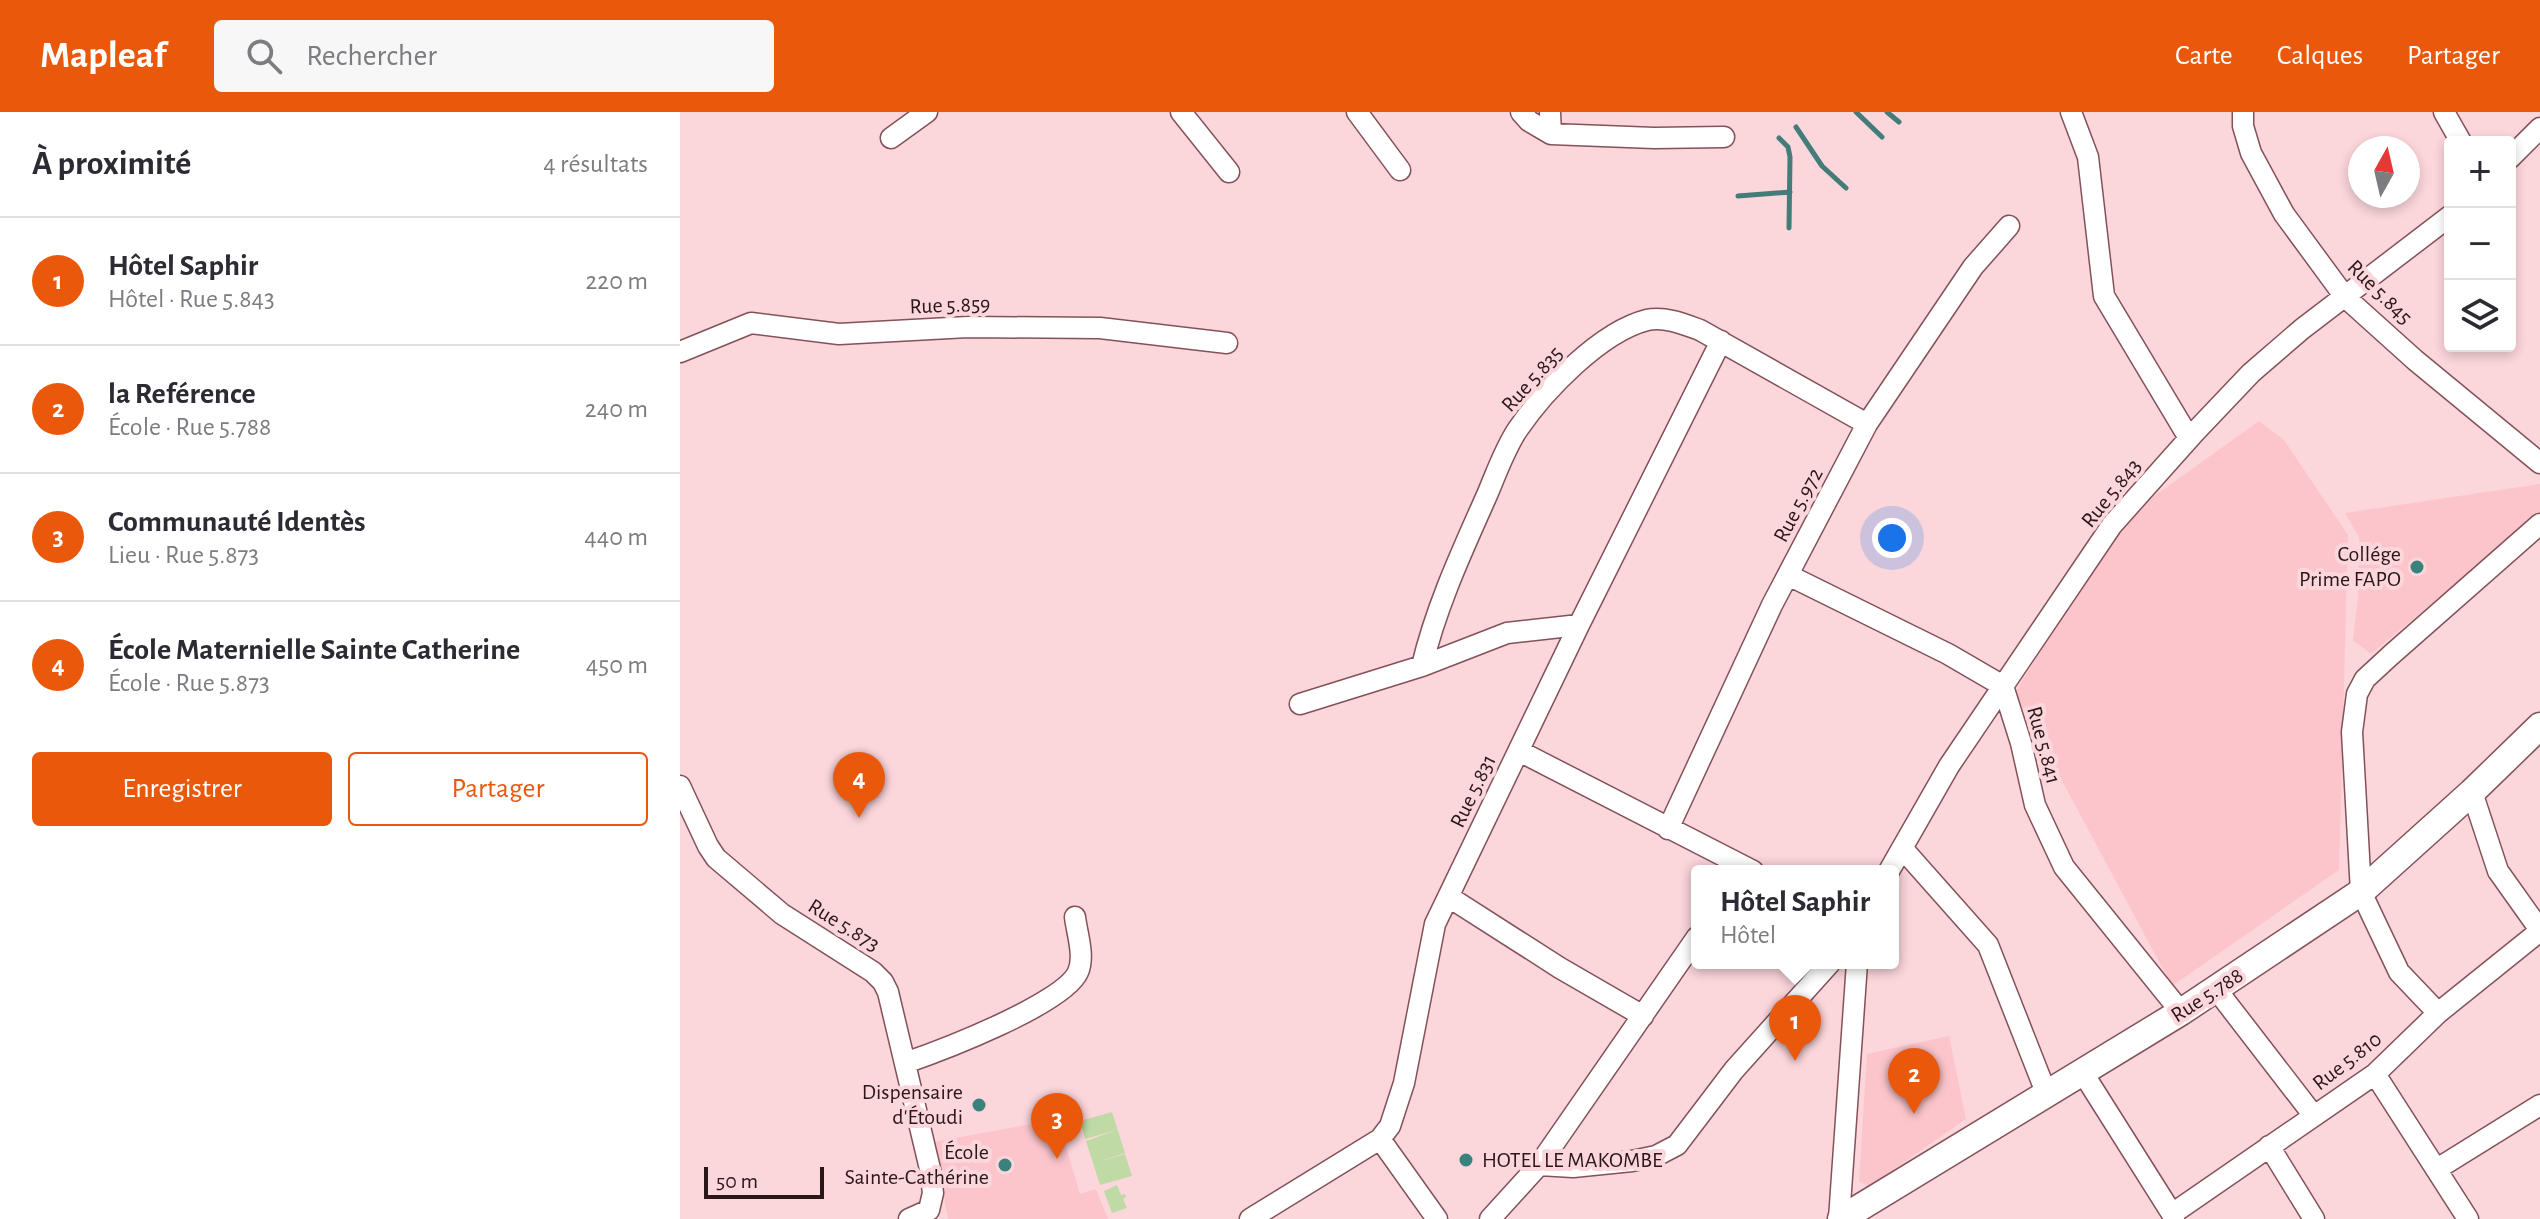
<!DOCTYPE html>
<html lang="fr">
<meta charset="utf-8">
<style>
:root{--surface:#fff;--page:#f7f7f7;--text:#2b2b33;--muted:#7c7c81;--line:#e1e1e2;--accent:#ea580c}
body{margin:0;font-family:"Alegreya Sans",sans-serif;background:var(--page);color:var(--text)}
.controls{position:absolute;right:24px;top:24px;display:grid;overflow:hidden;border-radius:8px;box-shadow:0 4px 12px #0003}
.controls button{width:72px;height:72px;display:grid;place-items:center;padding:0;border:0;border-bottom:2px solid var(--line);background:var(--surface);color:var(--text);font:40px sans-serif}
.compass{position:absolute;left:1668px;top:24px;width:72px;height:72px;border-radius:50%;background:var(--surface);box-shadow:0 4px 12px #0003;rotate:8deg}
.scale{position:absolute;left:24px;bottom:20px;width:120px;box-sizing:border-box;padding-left:8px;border:4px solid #2b161a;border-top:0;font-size:22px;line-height:28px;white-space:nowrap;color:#2b161a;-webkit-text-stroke:6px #fbd6db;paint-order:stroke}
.you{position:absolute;left:1212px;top:426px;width:28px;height:28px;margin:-20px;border:6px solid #fff;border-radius:50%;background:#1a73e8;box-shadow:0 0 0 12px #1a73e833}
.badge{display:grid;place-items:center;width:52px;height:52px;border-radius:50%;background:var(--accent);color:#fff;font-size:26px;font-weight:700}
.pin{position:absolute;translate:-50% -66px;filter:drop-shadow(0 2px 4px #0008)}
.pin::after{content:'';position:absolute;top:42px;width:28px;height:24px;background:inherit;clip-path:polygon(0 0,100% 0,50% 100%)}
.popup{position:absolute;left:1011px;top:753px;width:208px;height:104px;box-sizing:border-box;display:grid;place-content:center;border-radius:8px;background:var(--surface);filter:drop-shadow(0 2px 6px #0005);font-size:26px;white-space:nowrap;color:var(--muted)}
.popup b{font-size:30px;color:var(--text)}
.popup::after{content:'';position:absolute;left:50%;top:100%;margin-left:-16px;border:16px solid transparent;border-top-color:var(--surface)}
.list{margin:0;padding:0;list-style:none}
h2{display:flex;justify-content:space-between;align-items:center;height:104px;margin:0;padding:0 32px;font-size:34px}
h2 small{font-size:26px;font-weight:400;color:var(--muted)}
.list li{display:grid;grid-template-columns:52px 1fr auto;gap:24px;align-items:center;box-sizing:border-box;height:128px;padding:0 32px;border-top:2px solid var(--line)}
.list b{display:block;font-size:30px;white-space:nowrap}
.list p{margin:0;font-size:26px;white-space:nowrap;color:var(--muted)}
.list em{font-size:26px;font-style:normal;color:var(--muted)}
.actions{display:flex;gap:16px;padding:24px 32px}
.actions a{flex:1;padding:18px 0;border:2px solid var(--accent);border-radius:8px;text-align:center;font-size:28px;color:var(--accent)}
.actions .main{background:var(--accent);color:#fff}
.icon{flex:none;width:44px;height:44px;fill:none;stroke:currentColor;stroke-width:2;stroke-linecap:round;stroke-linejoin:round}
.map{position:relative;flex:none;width:1860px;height:1107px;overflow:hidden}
header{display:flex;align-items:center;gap:48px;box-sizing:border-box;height:112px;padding:0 40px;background:var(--accent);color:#fff}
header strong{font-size:38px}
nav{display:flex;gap:44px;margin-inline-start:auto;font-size:28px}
.search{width:560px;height:72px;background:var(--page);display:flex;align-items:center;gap:20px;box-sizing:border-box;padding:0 28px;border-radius:8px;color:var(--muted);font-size:30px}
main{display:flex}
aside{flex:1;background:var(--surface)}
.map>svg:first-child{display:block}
.built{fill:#fcc5cc}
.green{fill:#c0daa6}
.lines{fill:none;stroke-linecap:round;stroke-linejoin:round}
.stream{stroke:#437c79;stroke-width:5}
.street-casing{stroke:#845159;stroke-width:23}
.secondary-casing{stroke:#845159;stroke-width:29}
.street{stroke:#fff;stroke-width:20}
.secondary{stroke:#fff;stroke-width:26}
.poi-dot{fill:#3a827d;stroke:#fbd6db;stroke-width:3}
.labels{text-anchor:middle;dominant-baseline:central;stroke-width:8;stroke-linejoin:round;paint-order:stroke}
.street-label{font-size:22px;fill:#2b161a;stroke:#fbd6db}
.poi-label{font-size:22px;fill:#2b161a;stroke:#fbd6db;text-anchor:end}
</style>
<header>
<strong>Mapleaf</strong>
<div class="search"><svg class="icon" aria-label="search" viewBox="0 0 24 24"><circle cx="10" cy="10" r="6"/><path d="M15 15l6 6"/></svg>Rechercher</div>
<nav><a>Carte</a><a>Calques</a><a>Partager</a></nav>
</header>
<main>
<aside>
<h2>À proximité<small>4 résultats</small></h2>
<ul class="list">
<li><span class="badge">1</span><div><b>Hôtel Saphir</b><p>Hôtel · Rue 5.843</p></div><em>220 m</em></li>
<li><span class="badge">2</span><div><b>la Reférence</b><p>École · Rue 5.788</p></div><em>240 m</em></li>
<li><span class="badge">3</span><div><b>Communauté Identès</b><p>Lieu · Rue 5.873</p></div><em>440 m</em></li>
<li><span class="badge">4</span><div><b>École Maternielle Sainte Catherine</b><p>École · Rue 5.873</p></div><em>450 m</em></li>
</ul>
<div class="actions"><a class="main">Enregistrer</a><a>Partager</a></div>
</aside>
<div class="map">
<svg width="1860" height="1107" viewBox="0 0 1860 1107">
<rect width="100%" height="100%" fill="#fbd6db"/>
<path class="built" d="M1579 309 1604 328 1668 423 1659 758 1492 874 1335 581 1411 454 1437 419 1466 390Z
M1860 372V401L1691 542 1673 528 1678 485 1679 425 1665 401Z
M1269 924 1286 1007 1190 1074 1179 1070 1187 942Z
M379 1011 400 1082 416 1077 428 1107H268L254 1030 346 1013Z"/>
<path class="green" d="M432 1000 445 1041 418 1050 445 1042 452 1064 420 1073 406 1029 437 1018 405 1027 400 1009Z
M437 1073 441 1083 445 1082 446 1085 443 1087 447 1096 432 1101 424 1079Z"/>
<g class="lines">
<path class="stream" d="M1176 0 1202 25
M1207 0 1219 10
M1116 15 1142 54 1166 76
M1099 26 1108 35 1110 45 1109 116
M1058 84 1110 80"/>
<defs>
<path id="street" d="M501 0 549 60
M677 0 720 58
M841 0 849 9 871 22 870 0
M1391 0 1408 45 1424 184 1509 326
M1563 0V14L1571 41 1604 102 1665 185 1735 248 1860 351
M1764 0 1781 30
M871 22 974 26 1044 25
M211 26 247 0
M1830 46 1860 16
M0 240 71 211 159 222 288 215 420 216 547 231
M1108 463 1268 542 1323 574 1341 631 1355 693 1384 755 1501 900
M899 513 827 521 742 554C756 495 782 439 807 383 816 362 825 336 838 317 864 279 920 220 967 208 984 204 1004 212 1020 218L1187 312
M620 592 742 554
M839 639 1073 759
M0 674 28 734 36 746 102 802 193 860 203 870 208 880 250 1057 253 1081 249 1098 229 1107
M1792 680 1818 759 1860 818
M988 717 1092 493 1187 312 1293 155 1329 114
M1222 736 1308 833 1367 983
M1209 759 1269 654 1432 413 1514 321 1571 261 1622 217 1770 104
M769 785 880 856 963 904
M1536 877 1634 1004
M1758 901 1719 860 1681 780 1672 620 1677 582 1685 567 1711 543 1860 412
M225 951C260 939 384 892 398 860 405 844 397 822 395 805
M1403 961 1492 1102
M1695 962 1788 1107
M700 1027 757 1107
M1589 1034 1634 1107
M859 1053 893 1055 952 1049 976 1044 997 1033 1054 958 1150 851
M1757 1057 1860 993
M570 1107 700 1027 710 1014 724 971 755 812 899 513 1041 229
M810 1107 859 1053 1017 825
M1159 1107 1177 851
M1494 1107 1492 1102 1695 962 1758 901 1860 819"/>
<path id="secondary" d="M1161 1107 1501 900 1681 780 1792 680 1860 614"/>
</defs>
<use href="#street" class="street-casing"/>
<use href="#secondary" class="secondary-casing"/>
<use href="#street" class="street"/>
<use href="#secondary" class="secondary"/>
</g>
<g class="poi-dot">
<circle cx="1737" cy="455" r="8"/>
<circle cx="299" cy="993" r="8"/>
<circle cx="786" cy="1048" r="8"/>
<circle cx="325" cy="1053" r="8"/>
</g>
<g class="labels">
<g class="street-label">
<text transform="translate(1700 180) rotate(45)">Rue 5.845</text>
<text transform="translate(270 193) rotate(-2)">Rue 5.859</text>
<text transform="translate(852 267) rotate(-48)">Rue 5.835</text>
<text transform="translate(1431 381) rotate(-51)">Rue 5.843</text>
<text transform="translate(1118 393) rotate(-62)">Rue 5.972</text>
<text transform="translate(1364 633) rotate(75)">Rue 5.841</text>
<text transform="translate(793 679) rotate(-64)">Rue 5.831</text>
<text transform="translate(164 813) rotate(32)">Rue 5.873</text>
<text transform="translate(1527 883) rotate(-33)">Rue 5.788</text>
<text transform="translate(1667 949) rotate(-38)">Rue 5.810</text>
</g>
<g class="poi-label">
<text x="1721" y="442">Collége<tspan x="1721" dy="25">Prime FAPO</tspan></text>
<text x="283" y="980">Dispensaire<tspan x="283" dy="25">d'Étoudi</tspan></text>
<text x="309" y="1040">École<tspan x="309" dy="25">Sainte-Cathérine</tspan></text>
<text x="802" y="1048" text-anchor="start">HOTEL LE MAKOMBE</text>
</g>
</g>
</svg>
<div class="controls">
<button>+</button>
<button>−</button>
<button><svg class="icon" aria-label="layers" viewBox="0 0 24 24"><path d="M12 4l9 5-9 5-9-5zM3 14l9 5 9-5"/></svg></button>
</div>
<svg class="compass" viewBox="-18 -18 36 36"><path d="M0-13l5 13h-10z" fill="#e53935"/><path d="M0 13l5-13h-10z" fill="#7c7c81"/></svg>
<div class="scale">50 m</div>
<div class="you"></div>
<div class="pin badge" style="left:1115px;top:949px">1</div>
<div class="popup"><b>Hôtel Saphir</b>Hôtel</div>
<div class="pin badge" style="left:1234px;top:1002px">2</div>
<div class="pin badge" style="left:377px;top:1047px">3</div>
<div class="pin badge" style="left:179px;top:706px">4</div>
</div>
</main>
